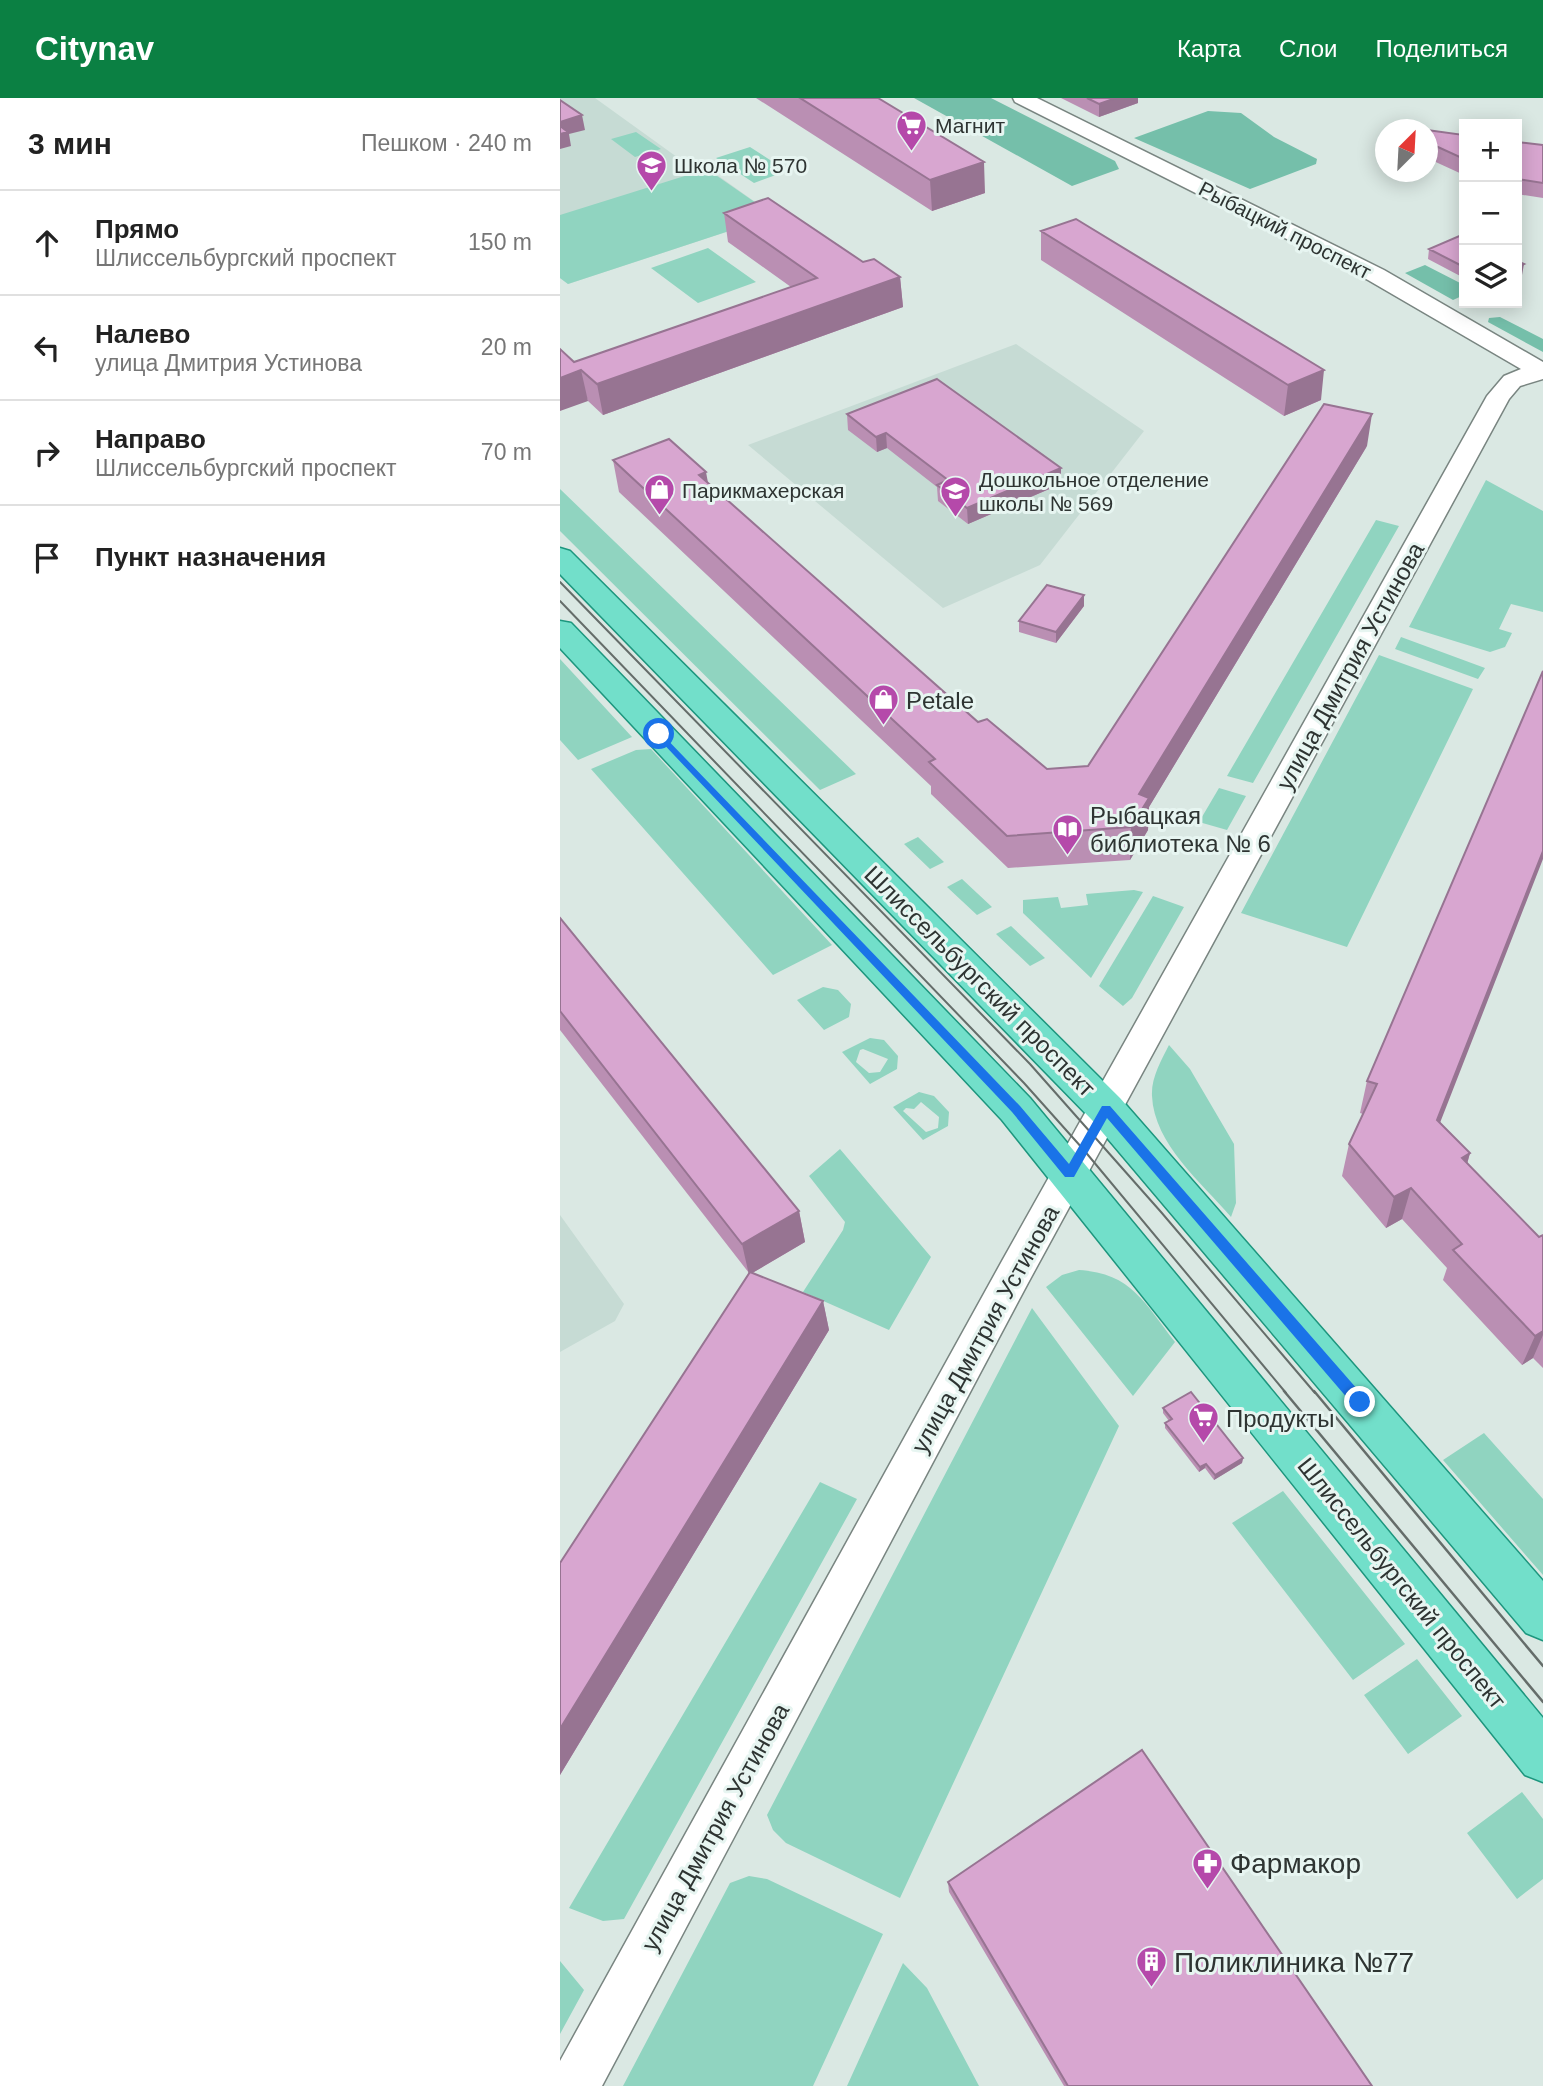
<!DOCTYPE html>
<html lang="ru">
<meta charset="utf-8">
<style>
:root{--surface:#fff;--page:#f2f2f2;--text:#222;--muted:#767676;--line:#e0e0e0;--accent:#0b8043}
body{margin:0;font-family:Arial,sans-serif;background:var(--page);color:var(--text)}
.controls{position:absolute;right:21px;top:21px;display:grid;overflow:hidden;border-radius:0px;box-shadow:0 4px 18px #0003}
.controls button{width:63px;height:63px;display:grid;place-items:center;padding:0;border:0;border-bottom:2px solid var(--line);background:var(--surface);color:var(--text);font:35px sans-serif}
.compass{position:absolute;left:815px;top:21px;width:63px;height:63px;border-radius:50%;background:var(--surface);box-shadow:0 4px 18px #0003;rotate:24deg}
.stop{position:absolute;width:21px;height:21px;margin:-16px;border:5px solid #1a73e8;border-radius:50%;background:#fff}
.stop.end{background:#1a73e8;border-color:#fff;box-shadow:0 2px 7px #0008}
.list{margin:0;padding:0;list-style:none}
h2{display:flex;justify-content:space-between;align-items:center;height:91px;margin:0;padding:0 28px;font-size:30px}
h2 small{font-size:23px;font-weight:400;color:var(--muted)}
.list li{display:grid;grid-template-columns:46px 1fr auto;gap:21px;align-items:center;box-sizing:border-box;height:105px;padding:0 28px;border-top:2px solid var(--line)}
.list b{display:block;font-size:26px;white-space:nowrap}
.list p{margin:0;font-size:23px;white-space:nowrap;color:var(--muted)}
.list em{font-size:23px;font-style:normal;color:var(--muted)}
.icon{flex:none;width:38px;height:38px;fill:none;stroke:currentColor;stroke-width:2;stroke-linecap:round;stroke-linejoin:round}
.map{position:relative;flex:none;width:983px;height:1988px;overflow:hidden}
header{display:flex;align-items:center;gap:42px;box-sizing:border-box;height:98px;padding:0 35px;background:var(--accent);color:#fff}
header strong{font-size:33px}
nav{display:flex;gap:38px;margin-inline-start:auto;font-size:24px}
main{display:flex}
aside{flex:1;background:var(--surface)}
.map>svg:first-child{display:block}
.built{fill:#c6dbd4}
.green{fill:#90d4c0;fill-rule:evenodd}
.forest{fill:#75bfaa}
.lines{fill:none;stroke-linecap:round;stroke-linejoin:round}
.street-casing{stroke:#798581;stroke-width:3}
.primary-casing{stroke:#1d967e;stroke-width:3}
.street{fill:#fff;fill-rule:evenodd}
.primary{fill:#72dfca;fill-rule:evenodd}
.tram-far1{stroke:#656d6a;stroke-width:2}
.tram{stroke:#656d6a;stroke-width:2.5}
.wall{fill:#ba8fb3}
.shaded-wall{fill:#977492}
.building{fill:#d8a6d0;stroke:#977492;stroke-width:2}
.route{fill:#1a73e8}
.labels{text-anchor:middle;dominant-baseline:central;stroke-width:6;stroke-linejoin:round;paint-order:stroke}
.far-poi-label{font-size:21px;fill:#2e3432;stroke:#e7f5f1;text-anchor:start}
.far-street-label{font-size:21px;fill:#2e3432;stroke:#e7f5f1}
.street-label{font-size:24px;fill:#2e3432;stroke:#e7f5f1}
.poi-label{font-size:24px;fill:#2e3432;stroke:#e7f5f1;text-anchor:start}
.near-poi-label{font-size:28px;fill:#2e3432;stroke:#e7f5f1;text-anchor:start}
</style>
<header>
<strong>Citynav</strong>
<nav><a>Карта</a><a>Слои</a><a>Поделиться</a></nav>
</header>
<main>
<aside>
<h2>3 мин<small>Пешком · 240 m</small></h2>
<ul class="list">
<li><svg class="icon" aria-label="ahead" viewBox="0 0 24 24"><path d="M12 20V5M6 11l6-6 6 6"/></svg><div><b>Прямо</b><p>Шлиссельбургский проспект</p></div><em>150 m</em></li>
<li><svg class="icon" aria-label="left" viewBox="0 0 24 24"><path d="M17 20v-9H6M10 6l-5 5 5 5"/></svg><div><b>Налево</b><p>улица Дмитрия Устинова</p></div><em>20 m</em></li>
<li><svg class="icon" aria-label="right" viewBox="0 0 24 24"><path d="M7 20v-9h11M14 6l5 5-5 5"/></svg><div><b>Направо</b><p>Шлиссельбургский проспект</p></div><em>70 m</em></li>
<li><svg class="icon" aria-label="arrive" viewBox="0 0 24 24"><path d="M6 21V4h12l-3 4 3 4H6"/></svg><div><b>Пункт назначения</b></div></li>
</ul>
</aside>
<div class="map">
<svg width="983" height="1988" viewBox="0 0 983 1988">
<rect width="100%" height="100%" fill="#dae8e3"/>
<path class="built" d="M0 0H35L128 67 139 64 215 118 8 186 0 180Z
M456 246 584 333 480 467 383 510 188 347Z
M0 1117 64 1206 55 1223 0 1254Z"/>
<path class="green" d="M76 34 101 51 75 59 51 41Z
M190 49 227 73 194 85 156 60Z
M147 71 215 118 8 186 0 180V117Z
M148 150 196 184 138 205 91 170Z
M926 382 983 413V514L951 506 939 531 952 535 945 549 930 554 849 529Z
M0 391 296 676 260 692 0 433Z
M816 422 839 428 693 685 667 678Z
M841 539 925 570 918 581 835 551Z
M819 557 913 591 787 849 681 815Z
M0 561 72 639 18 662 0 642Z
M91 651 272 847 213 877 31 671 76 652Z
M659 690 686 698 667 732 639 724Z
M358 739 384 764 370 771 344 746Z
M402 781 432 809 417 817 387 789Z
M574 792 583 794 531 880 463 815V802L498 799 501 810 528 807 526 796Z
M593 798 624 809 572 900 563 908 539 888Z
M451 828 485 860 470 868 436 836Z
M263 889 278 892 291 906 289 919 264 932 237 902Z
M310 940 324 942 338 958 337 971 310 986 282 954ZM303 951 328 961 320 974 309 975 296 964 300 952Z
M609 947 630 971 674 1046 676 1105 671 1119C642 1085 594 1046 592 998 591 980 601 963 609 947Z
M359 994 374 998 389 1014 388 1028 363 1042 333 1009ZM361 1004 379 1019 378 1030 366 1034 343 1013 346 1010 354 1011Z
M280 1051 371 1159 329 1232 243 1194 283 1132 285 1124 249 1078Z
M519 1172C572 1175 585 1206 615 1244L573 1298 486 1189 502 1177Z
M472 1210 559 1328 340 1800 226 1745 213 1732 207 1717Z
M924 1335 983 1401V1477L883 1362Z
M260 1384 297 1401 64 1821 43 1823 9 1810Z
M723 1393 845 1546 793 1582 672 1425Z
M857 1561 902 1618 848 1656 804 1597Z
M962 1694 983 1721V1781L957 1801 907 1735Z
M189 1778 207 1781 323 1836 253 1988H63L170 1785Z
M0 1863 24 1892 0 1936Z
M343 1865 367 1890 419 1988H287Z"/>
<path class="forest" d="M354 0H431L555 63 559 71 512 88Z
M648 13 681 15 714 39 757 61 756 66 690 91 574 40Z
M865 167 904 187V197L893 202 845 175Z
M940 219 983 241V254L928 224 929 220Z"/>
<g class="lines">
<defs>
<path id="street" d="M453 0H477L824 172 983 264V281L960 288 949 301 468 1185 42 1988H0V1963L442 1163 927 298 944 278 961 271 808 182 455 4Z"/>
<path id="primary" d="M0 450 10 453 560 1000 983 1483V1542L966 1535 532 1022 0 476Z
M0 523 11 525 470 1000 983 1620V1684L965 1677 442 1022 0 550Z"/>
</defs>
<use href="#street" class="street-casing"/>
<use href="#primary" class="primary-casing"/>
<use href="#street" class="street"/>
<use href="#primary" class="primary"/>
<path class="tram-far1" d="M0 484 470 966 601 1114 755 1295
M0 503 464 985 523 1051 726 1295"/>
<path class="tram" d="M724 1293 983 1604
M754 1293 983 1568"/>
</g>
<path class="wall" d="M196 0H318L425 95 372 113Z
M501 0H578V5L539 19Z
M867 32 904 37V77L867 60Z
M957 44 983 47V100L957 96Z
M164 115 303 164 340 179 343 209 43 317 28 303 14 264 231 189 168 144Z
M481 133 761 302 724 318 481 162Z
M904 136V180L868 161 869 151Z
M287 316 501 386 408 426 378 403 377 389 327 350 317 354 288 332Z
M807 348 589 709 588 732 570 762 448 770 371 696V688L59 394 53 362 148 386 418 624 487 671 528 668Z
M524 508 496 545 459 534V523Z
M983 573 880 1024 910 1055 907 1066 979 1139 983 1137V1270L973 1260 962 1267 883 1182 887 1170 842 1121 826 1130 782 1078 789 1046 803 1016 800 1015 807 983Z
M0 820 239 1113 245 1144 192 1175 263 1203 269 1232 0 1677V1465L189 1175 0 932Z
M603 1310 683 1360 682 1365 654 1382 645 1370 639 1374 605 1330V1325L609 1323 603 1315Z
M388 1784 812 1988H504L389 1794Z"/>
<path class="shaded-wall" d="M556 0H578V5L539 19V6Z
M22 17 25 32 9 36 11 48 0 51V24Z
M424 64 425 95 372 113 370 82Z
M964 166 962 177 957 179V169Z
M340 179 343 209 43 317 37 286Z
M21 272 28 303 0 313V280Z
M764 272 761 302 724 318 728 287Z
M812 316 807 348 589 709 588 732 570 762 571 729 579 696Z
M326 335 327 350 317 354 316 339Z
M501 370V386L408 426 407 410Z
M146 374 152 406 139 377Z
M524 497V508L496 545V534Z
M983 753V761L869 1053 877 1022Z
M910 1055 901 1087 902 1060Z
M851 1090 842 1121 826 1130 834 1099Z
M239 1113 245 1144 189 1177 182 1146Z
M263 1203 269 1232 0 1677V1631Z
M983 1233V1237L973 1260 962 1267 975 1238Z
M683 1360 682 1365 654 1382 655 1377Z
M646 1366 645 1370 639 1374 640 1369Z"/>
<path class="building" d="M240 0H318L424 64 370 82Z
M527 0H556L539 6Z
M0 2 22 17 0 24Z
M0 28 8 34 0 36Z
M867 32 904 37V61L867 44Z
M957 44 983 47V85L957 81Z
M208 100 303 164 314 161 340 179 37 286 21 272 0 280V251L14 264 257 180 164 115Z
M516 121 764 272 728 287 481 133Z
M904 136V169L869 151Z
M957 163 964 166 957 169Z
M377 281 501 370 407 410 377 387 388 382 326 335 316 339 287 316Z
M764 306 812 316 579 696 589 700 571 729 447 738 369 664 375 661 53 362 109 341 146 374 139 377 418 624 427 621 487 671 528 668Z
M487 487 524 497 496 534 459 523Z
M983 573V753L877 1022 910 1055 902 1060 979 1139 983 1137V1233L975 1238 893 1152 902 1146 851 1090 834 1099 789 1046 817 986 807 983Z
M0 820 239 1113 182 1146 0 913Z
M190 1174 263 1203 0 1631V1465Z
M631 1294 683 1360 655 1377 646 1366 640 1369 605 1325 612 1321 603 1310Z
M582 1652 812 1988H508L388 1784Z"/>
<path class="route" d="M99 633 460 1008 509 1066 542 1008H550L805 1300V1309H795L547 1020 514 1079H505L452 1014 96 638V634Z"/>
<defs>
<symbol id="supermarket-pin" viewBox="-11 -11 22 30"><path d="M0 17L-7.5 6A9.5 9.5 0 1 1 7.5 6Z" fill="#b549aa" stroke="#e7f5f1"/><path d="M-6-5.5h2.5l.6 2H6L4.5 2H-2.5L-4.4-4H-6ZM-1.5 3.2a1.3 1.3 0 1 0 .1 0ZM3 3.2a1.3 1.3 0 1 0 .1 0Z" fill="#fff"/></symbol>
<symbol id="school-pin" viewBox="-11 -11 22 30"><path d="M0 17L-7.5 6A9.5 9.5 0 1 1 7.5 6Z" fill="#b549aa" stroke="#e7f5f1"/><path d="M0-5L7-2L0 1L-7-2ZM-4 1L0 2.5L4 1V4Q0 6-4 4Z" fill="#fff"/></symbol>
<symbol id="shop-pin" viewBox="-11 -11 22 30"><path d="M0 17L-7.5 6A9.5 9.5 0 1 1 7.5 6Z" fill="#b549aa" stroke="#e7f5f1"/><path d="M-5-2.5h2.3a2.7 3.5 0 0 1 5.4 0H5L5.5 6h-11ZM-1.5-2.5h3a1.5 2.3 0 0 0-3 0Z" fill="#fff"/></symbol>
<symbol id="library-pin" viewBox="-11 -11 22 30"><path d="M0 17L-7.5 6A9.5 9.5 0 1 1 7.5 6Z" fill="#b549aa" stroke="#e7f5f1"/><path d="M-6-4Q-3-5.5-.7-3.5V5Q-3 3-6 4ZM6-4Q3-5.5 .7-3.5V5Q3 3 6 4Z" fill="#fff"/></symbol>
<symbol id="pharmacy-pin" viewBox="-11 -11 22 30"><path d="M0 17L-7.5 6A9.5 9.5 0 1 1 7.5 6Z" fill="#b549aa" stroke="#e7f5f1"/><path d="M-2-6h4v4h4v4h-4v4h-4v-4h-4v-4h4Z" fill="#fff"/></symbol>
<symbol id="building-pin" viewBox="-11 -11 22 30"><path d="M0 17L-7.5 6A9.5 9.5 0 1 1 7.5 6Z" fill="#b549aa" stroke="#e7f5f1"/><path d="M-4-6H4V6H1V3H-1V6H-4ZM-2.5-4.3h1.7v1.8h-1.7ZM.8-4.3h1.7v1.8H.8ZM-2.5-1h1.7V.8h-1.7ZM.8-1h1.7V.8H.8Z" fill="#fff"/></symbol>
</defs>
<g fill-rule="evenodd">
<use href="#supermarket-pin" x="334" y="10" width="35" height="47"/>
<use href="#school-pin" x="74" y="50" width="35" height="47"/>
<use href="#shop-pin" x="82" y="374" width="35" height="47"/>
<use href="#school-pin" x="378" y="376" width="35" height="47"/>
<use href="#shop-pin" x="306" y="584" width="35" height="47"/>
<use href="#library-pin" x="490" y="714" width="35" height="47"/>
<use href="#supermarket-pin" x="626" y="1302" width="35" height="47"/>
<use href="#pharmacy-pin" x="630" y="1748" width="35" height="47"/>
<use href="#building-pin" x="574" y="1846" width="35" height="47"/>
</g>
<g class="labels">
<g class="far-poi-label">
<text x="375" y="27">Магнит</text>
<text x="114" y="67">Школа № 570</text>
<text x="419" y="381">Дошкольное отделение<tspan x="419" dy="24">школы № 569</tspan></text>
<text x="122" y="392">Парикмахерская</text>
</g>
<g class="far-street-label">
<text transform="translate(725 132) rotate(27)">Рыбацкий проспект</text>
</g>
<g class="street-label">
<text transform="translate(790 568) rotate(-61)">улица Дмитрия Устинова</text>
<text transform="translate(420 883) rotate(45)">Шлиссельбургский проспект</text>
<text transform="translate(425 1231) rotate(-61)">улица Дмитрия Устинова</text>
<text transform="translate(842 1485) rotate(51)">Шлиссельбургский проспект</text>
<text transform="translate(155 1729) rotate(-61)">улица Дмитрия Устинова</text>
</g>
<g class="poi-label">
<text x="346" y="602">Petale</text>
<text x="530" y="717">Рыбацкая<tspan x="530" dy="28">библиотека № 6</tspan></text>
<text x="666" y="1320">Продукты</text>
</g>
<g class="near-poi-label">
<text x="670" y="1765">Фармакор</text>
<text x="614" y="1864">Поликлиника №77</text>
</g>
</g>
</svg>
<div class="controls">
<button>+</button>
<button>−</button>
<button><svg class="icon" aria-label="layers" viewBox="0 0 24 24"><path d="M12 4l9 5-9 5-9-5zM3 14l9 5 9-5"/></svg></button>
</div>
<svg class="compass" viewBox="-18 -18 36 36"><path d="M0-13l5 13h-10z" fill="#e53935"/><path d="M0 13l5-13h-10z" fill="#767676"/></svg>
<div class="stop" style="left:99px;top:636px"></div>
<div class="stop end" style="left:800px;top:1304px"></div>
</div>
</main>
